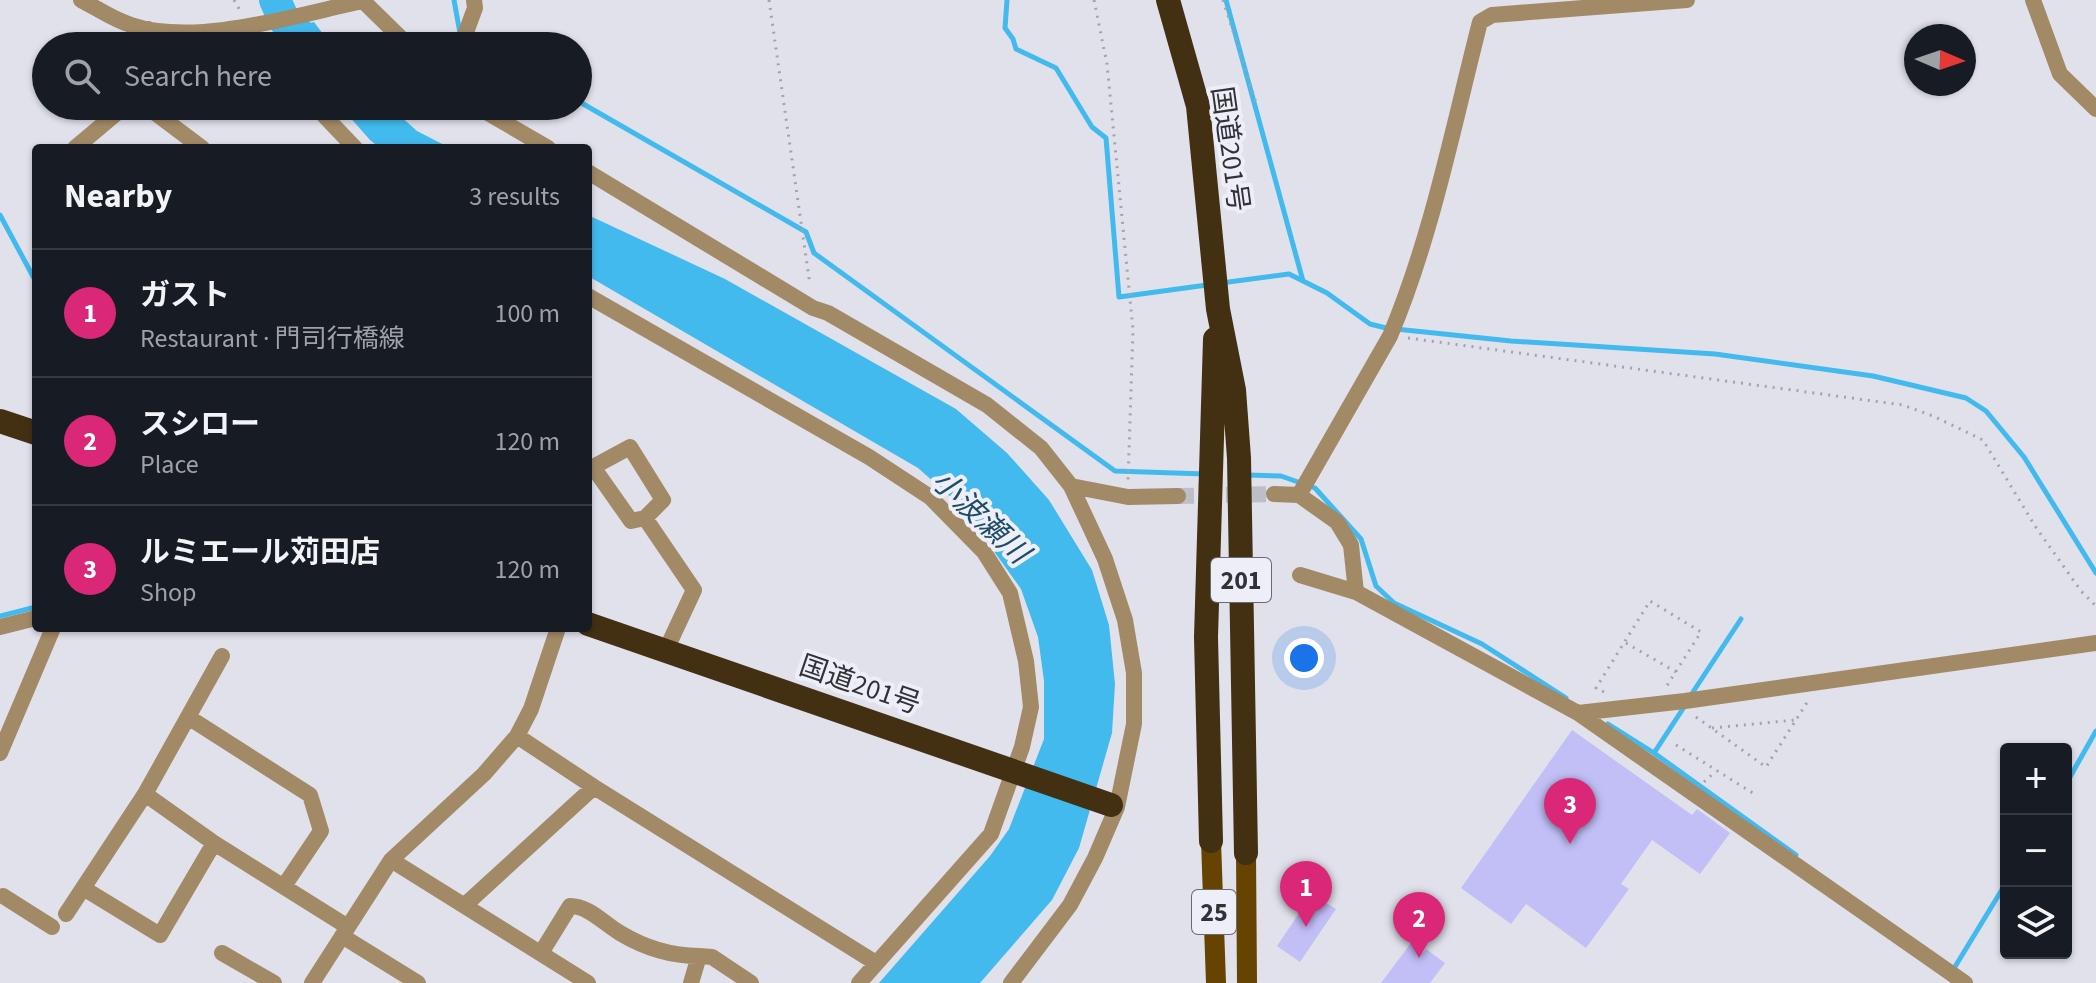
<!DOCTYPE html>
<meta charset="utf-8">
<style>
:root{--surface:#171b24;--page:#20242c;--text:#f1f3f6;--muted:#9ea1a6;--line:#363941;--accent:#db2777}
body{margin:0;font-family:"Source Sans 3","Noto Sans JP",sans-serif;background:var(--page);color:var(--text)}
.controls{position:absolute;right:24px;bottom:24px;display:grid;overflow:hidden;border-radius:8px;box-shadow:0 2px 6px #0004}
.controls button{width:72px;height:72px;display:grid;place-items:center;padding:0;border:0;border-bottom:2px solid var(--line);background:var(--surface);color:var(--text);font:40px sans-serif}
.compass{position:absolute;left:1904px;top:24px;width:72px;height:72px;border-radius:50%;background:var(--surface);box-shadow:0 2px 6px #0004;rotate:92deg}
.you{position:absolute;left:1304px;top:658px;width:28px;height:28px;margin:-20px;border:6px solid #fff;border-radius:50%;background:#1a73e8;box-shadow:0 0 0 12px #1a73e833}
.badge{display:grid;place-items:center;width:52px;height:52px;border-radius:50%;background:var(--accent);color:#fff;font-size:26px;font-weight:700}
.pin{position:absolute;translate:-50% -66px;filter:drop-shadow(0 2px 4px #0008)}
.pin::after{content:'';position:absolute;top:42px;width:28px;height:24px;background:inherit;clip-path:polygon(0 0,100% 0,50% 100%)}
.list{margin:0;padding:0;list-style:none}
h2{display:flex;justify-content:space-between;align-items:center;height:104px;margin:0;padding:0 32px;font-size:34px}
h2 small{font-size:26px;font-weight:400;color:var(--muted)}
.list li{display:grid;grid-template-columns:52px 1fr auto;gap:24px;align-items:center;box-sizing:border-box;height:128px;padding:0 32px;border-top:2px solid var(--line)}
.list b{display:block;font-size:30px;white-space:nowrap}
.list p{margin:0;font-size:26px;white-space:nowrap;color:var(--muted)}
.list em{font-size:26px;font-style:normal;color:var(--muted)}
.icon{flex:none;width:44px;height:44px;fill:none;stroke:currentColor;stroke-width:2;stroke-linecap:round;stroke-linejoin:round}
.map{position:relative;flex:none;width:2096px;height:983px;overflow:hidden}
.search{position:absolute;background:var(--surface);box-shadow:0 2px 6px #0004;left:32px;top:32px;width:560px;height:88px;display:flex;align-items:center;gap:20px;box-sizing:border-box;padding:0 28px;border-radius:44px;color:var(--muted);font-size:30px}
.panel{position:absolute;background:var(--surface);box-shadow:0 2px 6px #0004;left:32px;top:144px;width:560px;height:488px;border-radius:8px}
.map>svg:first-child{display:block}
.water{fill:#42baee}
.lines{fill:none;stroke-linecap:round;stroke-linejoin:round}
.stream{stroke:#42baee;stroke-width:5}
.river{stroke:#42baee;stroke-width:32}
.building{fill:#c1bff6}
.street-tunnel{stroke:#bebec8;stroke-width:16;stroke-dasharray:16 8;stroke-linecap:butt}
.path{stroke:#a3a3ab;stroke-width:3;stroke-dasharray:2 6;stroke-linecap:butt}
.street{stroke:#a38a67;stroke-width:16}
.primary{stroke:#664300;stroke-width:20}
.highway{stroke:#433013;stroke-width:24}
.labels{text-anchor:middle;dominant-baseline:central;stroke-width:8;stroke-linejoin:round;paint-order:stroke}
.shield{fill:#eeeef9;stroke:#6a6a70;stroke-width:2}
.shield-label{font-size:26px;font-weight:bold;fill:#323236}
.street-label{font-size:28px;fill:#323236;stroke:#eeeef9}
.water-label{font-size:30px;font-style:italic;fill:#1d4e63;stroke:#eeeef9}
</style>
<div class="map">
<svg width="2096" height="983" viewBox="0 0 2096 983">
<rect width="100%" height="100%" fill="#e1e1ec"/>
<path class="water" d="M314 22 332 46H288L274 30Z
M340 106H389L417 131 450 148H380L370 140Z
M588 215 725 279 956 409 1007 453 1049 500 1092 570 1109 625 1115 684 1112 733 1079 848 1052 900 980 983H879L990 856 1009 829 1044 739V681L1038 637 1021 589 962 507 918 468 588 276Z"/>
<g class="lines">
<path class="stream" d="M454 0 460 33
M1007 0 1005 28 1013 39 1016 49 1056 68 1092 127 1106 138 1119 297 1207 285
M1226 0 1303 281
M469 38 482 46
M578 101 806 232 814 253 1115 471 1205 474
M0 215 36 282
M1221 283 1289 274 1327 293 1370 324 1386 328 1511 341 1715 354 1873 376 1966 398 1986 411 2024 457 2096 573
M1247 475 1281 476 1315 488 1361 539 1376 586 1394 603 1482 644 1566 698
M0 616 36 607
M1691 695 1741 619
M1686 704 1654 753 1796 855
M1608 724 1654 753
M2066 784 2096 731
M1953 970 2006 883"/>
<path class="river" d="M275 0 284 20 312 46"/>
</g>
<path class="building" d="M1572 730 1692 815 1697 809 1730 833 1700 874 1652 840 1621 884 1629 889 1586 948 1526 904 1511 924 1461 888Z
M1312 894 1336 909 1300 962 1277 946Z
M1411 943 1423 953 1426 949 1445 963 1430 983H1381Z"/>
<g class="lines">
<path class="street-tunnel" d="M1178 496 1274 494"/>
<path class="path" d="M234 0 241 12
M769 0 810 285
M1094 0 1107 64 1133 330 1128 481
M1223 0 1257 106
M1408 338 1903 405 1933 416 1983 440 2035 526 2081 591 2096 606
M1626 643 1676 672
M1604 692 1596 688 1650 601 1701 632 1666 687
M1696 717 1766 767 1808 701
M1712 728 1795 720
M1676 745 1756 795
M1704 782 1716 771"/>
<path class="street" d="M81 0C97 8 114 20 131 25 198 47 296 15 363 1
M362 0 409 46
M2033 0 2060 74 2096 109
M248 26 263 46
M145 46 148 29
M461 46 475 8 474 0
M146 106 202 148
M315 106 355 148
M476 106 548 148
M75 148 125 106
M588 172 813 308 828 313 987 405 1041 448 1071 486 1105 559 1125 620 1134 673V724L1117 807 1095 858 1070 905 1011 983
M588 296 869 457 930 497 984 552 1010 593 1026 661 1031 707 1022 747 991 834 859 983
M1071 486 1128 497 1178 496
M1274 494 1299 495 1337 522 1351 545 1356 592
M1299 495 1390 336C1432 236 1453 127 1480 22L1492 15 1687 0
M645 518 631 521 593 467 630 447 663 500 645 518 694 590 666 650
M1300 575 1356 592 1578 713 1965 983
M0 627 36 618
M1578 713 1685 701 2096 643
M188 717 310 795 321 831 284 886
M517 736 594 787 876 963
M0 753 53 628
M145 794 214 843 348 927
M391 860 588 983
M83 888 160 935 214 843
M3 896 52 927
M465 905 594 787
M66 914 145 794 222 656
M342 936 418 983
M222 953 274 983
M541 953 570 906C589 906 603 923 620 933 645 948 670 956 699 956L691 983
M699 956 712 957 751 983
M312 983 391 860 484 774 517 736 531 709 558 628"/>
<path class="primary" d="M1211 841 1216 983
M1246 853 1247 983"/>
<path class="highway" d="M1168 0 1198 106 1218 309 1234 390 1239 458 1246 853
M0 421 36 433
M588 624 1111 805
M1211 841 1206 637 1215 339"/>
</g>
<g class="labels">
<g class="shield">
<rect x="1211" y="558" width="60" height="44" rx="6"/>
<rect x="1192" y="890" width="44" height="44" rx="6"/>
</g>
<g class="shield-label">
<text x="1241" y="580">201</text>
<text x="1214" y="912">25</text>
</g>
<g class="street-label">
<text transform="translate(1230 149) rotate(82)">国道201号</text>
<text transform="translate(860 685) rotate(19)">国道201号</text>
</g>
<g class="water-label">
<text transform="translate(980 517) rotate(43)">小波瀬川</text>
</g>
</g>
</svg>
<div class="controls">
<button>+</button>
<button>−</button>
<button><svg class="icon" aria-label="layers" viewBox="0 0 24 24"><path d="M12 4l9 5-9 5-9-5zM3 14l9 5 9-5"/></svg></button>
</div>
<svg class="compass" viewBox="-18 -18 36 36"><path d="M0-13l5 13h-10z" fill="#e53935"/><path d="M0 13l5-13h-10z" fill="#9ea1a6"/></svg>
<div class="you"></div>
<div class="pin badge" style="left:1306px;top:927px">1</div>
<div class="pin badge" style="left:1419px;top:958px">2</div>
<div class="pin badge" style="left:1570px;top:844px">3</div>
<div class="search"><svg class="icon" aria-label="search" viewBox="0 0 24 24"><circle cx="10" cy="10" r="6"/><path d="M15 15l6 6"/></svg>Search here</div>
<section class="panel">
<h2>Nearby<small>3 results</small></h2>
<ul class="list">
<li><span class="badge">1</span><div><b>ガスト</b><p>Restaurant · 門司行橋線</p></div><em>100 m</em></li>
<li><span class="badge">2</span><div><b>スシロー</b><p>Place</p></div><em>120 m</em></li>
<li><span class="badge">3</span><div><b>ルミエール苅田店</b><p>Shop</p></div><em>120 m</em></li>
</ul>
</section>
</div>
